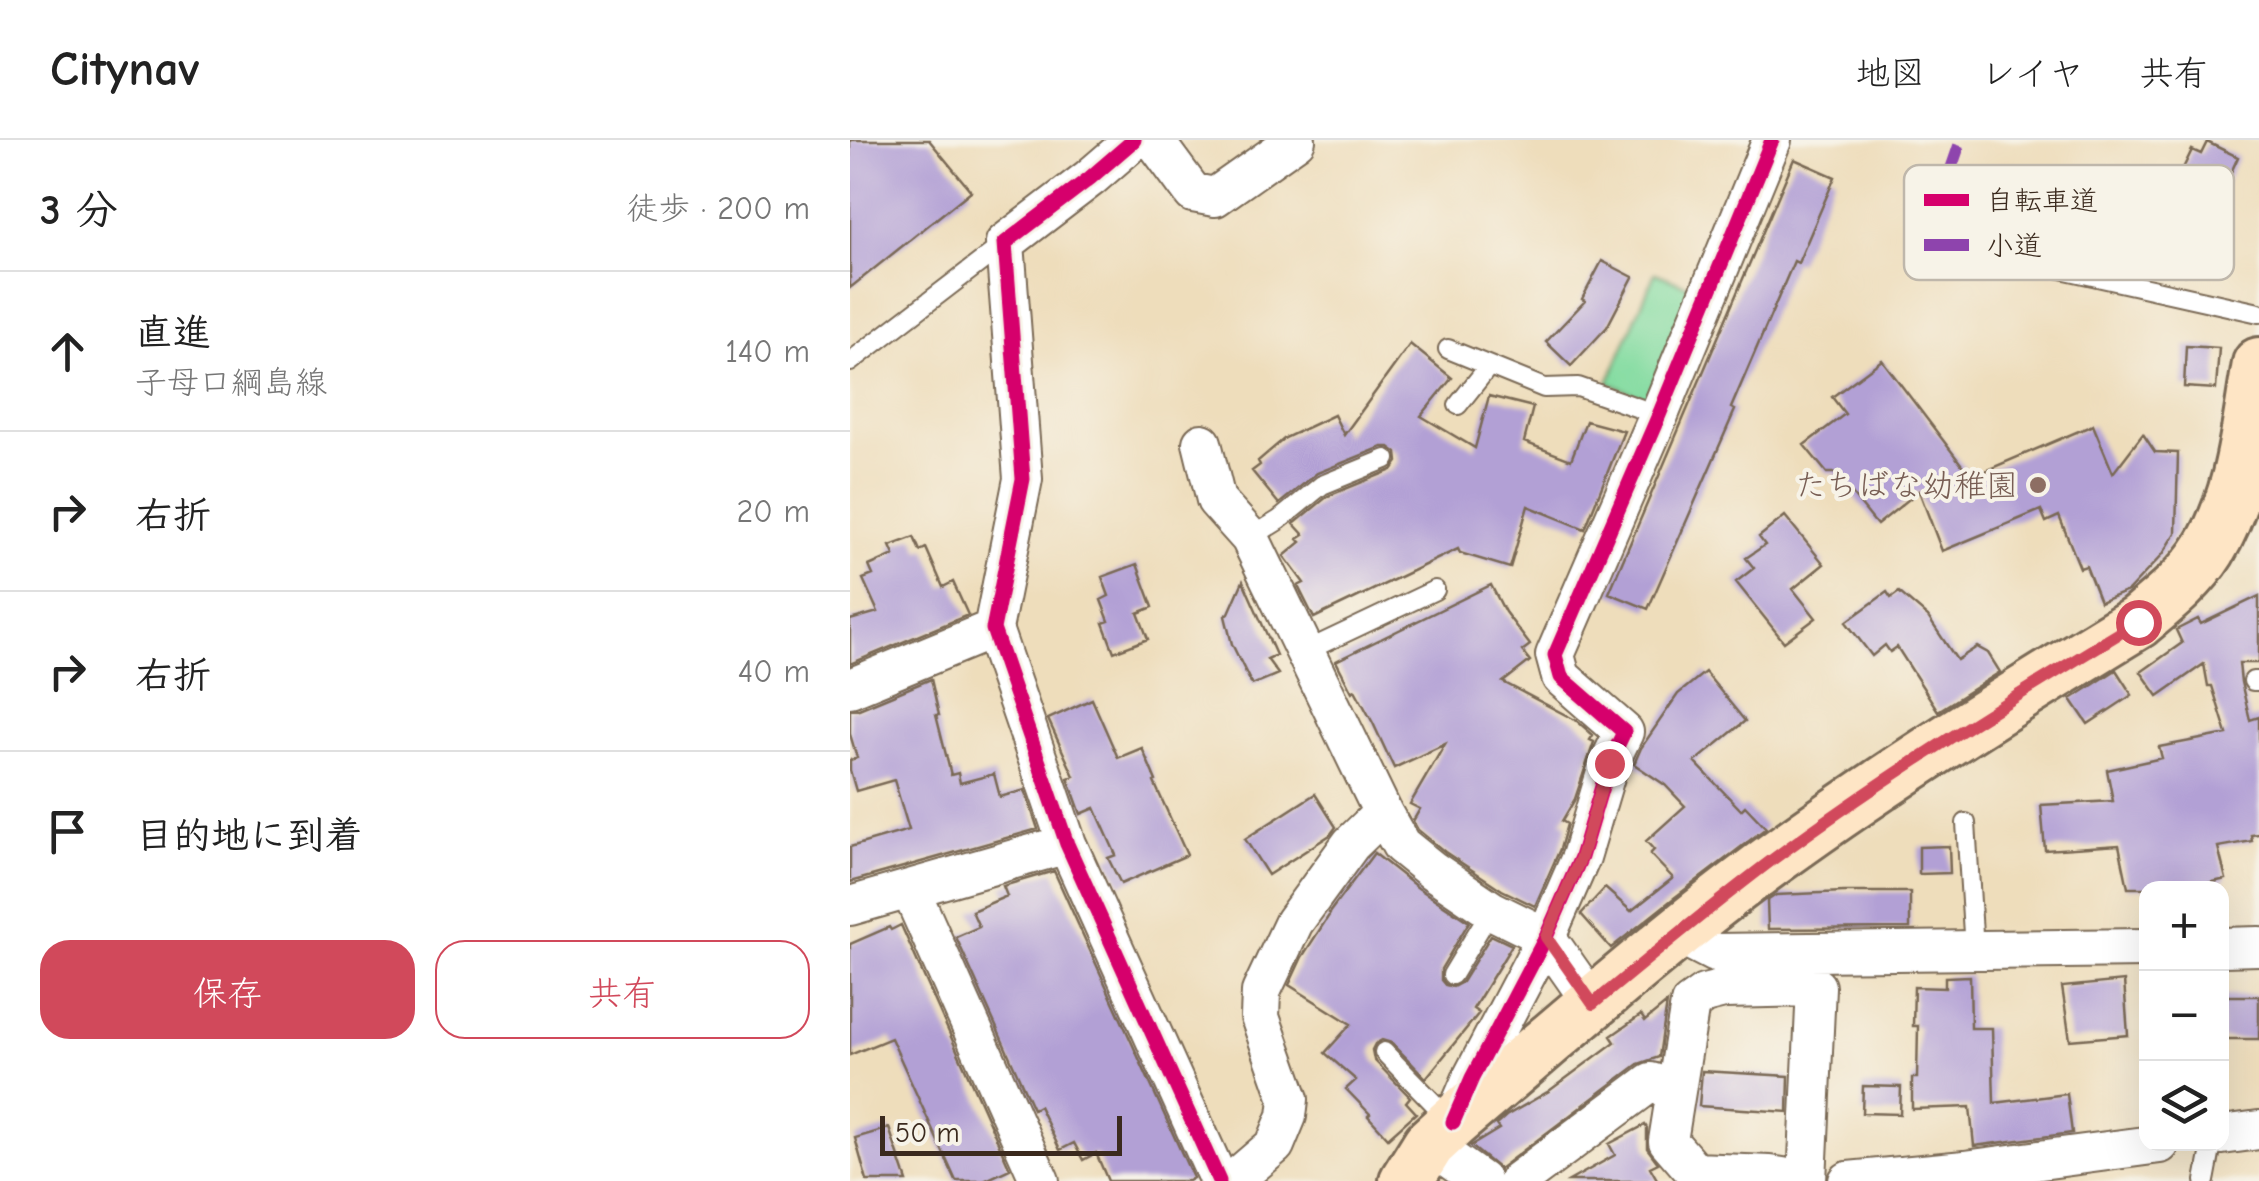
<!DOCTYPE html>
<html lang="ja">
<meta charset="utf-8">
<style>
:root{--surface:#fff;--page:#f2f2f2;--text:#222;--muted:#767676;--line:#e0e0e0;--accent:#d1495b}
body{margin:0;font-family:"Comic Neue","Klee One",sans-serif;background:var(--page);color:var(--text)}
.controls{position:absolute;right:30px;bottom:30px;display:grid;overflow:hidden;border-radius:20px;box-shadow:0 10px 40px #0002}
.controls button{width:90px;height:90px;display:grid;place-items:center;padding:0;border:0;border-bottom:2px solid var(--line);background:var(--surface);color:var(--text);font:50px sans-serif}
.scale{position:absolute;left:30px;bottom:25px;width:242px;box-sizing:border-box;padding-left:10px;border:5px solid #3b2a1e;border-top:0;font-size:28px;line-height:35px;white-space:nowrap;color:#3b2a1e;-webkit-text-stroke:8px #f7f3e8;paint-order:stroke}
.stop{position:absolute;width:30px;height:30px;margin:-22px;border:8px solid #d1495b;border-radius:50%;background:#fff}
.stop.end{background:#d1495b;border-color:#fff;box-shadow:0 2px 10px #0008}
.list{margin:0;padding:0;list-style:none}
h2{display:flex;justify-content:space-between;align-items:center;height:130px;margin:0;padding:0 40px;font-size:42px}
h2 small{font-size:32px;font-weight:400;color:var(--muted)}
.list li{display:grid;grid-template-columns:65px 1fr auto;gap:30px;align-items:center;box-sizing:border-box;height:160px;padding:0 40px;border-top:2px solid var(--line)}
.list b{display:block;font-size:38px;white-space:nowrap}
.list p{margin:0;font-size:32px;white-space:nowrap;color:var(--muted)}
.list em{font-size:32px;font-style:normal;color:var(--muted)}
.actions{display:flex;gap:20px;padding:30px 40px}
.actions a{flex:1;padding:22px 0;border:2px solid var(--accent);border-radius:30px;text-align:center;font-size:35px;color:var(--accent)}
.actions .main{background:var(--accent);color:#fff}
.icon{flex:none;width:55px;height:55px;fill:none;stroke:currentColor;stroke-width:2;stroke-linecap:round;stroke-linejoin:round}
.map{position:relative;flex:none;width:1409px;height:1041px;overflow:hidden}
header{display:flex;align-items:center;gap:60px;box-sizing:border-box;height:140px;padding:0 50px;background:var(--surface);border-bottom:2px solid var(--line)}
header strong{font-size:48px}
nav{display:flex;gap:55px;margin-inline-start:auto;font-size:35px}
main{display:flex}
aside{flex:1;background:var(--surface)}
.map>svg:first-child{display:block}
.green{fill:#84dca1;stroke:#608360;stroke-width:2.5}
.building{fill:#b2a0d5}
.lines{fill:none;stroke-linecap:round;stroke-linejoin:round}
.service-casing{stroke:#7a6955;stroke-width:22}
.minor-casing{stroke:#7a6955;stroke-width:42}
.secondary-casing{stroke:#7a6955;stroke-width:58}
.service{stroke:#fff;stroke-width:18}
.minor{stroke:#fff;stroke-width:38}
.secondary{stroke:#fee5c5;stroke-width:52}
.quiet{stroke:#8e44ad;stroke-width:12;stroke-dasharray:25 12;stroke-linecap:butt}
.cycleway-casing{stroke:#f7f3e8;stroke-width:21}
.cycleway{stroke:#d6006c;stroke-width:15}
.route{stroke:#d1495b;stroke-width:12}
.education-dot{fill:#8d6e63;stroke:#f7f3e8;stroke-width:4}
.labels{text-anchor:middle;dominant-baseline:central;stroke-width:8;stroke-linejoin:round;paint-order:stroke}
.education-label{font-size:32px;fill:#785e54;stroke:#f7f3e8;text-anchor:end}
.key{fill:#f7f3e8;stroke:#bfb7ab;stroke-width:2.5}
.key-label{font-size:28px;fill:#3b2a1e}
</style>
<header>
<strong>Citynav</strong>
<nav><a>地図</a><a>レイヤ</a><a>共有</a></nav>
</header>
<main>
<aside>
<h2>3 分<small>徒歩 · 200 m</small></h2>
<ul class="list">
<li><svg class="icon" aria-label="ahead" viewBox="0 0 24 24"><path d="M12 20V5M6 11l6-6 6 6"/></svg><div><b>直進</b><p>子母口綱島線</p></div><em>140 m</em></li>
<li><svg class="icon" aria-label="right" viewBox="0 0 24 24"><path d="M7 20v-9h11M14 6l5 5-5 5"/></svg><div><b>右折</b></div><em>20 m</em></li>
<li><svg class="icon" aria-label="right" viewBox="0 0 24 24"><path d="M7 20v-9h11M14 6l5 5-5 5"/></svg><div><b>右折</b></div><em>40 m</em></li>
<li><svg class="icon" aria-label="arrive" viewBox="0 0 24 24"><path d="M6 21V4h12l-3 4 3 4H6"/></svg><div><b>目的地に到着</b></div></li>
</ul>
<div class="actions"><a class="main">保存</a><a>共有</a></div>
</aside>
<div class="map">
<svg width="1409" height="1041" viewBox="0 0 1409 1041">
<rect width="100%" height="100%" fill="#f7f3e8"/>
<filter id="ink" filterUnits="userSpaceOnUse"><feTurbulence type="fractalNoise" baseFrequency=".01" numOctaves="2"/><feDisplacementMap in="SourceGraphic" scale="20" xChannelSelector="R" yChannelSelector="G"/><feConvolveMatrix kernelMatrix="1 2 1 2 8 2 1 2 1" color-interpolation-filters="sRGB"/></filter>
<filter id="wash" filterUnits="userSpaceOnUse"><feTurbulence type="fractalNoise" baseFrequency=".0048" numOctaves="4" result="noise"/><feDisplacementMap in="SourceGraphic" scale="40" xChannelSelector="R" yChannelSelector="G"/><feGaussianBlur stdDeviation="2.25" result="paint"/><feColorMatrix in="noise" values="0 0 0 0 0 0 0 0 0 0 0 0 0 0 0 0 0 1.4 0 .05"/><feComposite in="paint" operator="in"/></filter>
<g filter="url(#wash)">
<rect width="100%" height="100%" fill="#edb"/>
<path class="green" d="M805 133 846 149 796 259 758 243Z"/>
<g id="blocks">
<path class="building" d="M0 0H79L121 51 0 148Z
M1357 2 1388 17 1372 52 1363 48 1341 105 1347 108 1334 135 1314 129 1276 112 1274 119 1222 106 1221 111 1196 105V103L1102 83 1110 45 1151 53 1153 44 1288 73 1294 55 1310 41 1324 47 1342 10 1351 14Z
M944 19 985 37 948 123 944 121 881 268 885 270 798 469 759 453Z
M752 121 783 137 757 187 721 226 696 202 735 161 732 159Z
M560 204 602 238 571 276 625 308 639 256 683 267 674 302 721 320 736 281 774 291 735 389 678 366 660 428 610 413 608 409 464 478 448 446 454 443 434 416 451 402 448 399 454 395 444 384 478 356 542 330 548 322 547 313 539 307H532L467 333 429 364 402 331 410 325 408 321 435 298 484 275 494 295Z
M1336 206 1369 208 1366 249 1334 247Z
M1032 220 1121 337 1243 285 1263 333 1293 294 1305 312 1328 313 1326 393 1313 414 1278 451 1250 462 1236 426 1230 428 1209 376 1196 382 1191 370 1092 411 1069 351 1027 385 985 333H977L954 305 995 274 982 257Z
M935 376 974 424 943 449 966 478 934 502 886 442 904 428 896 418 915 405 909 397Z
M64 397 70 411 76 408 93 447 103 442 118 475 0 524V480L28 472 13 439 23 435 19 426 44 415 40 406Z
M287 424 303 467 288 473 298 499 264 512 253 483 259 481 251 460 259 456 252 437Z
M393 441 426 515 417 519 428 534 402 545 382 504 375 476 379 473Z
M641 445 655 472 680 505 672 511 680 521 653 542 727 581 743 595 740 600 744 602 725 659 712 681 717 684 710 709 685 766 652 750 595 712 568 690 563 681 570 669 560 664 595 604 544 628 523 583 505 550 502 552 486 521Z
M1037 452 1041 458 1049 452 1078 477 1107 520 1127 507 1138 513 1150 532 1088 571 1047 507 1040 512 1035 505 1022 516 996 482Z
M1409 456V523H1389L1391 542 1400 580 1409 577V694L1401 695 1402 701 1368 707 1376 739 1337 748H1278L1269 705 1195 710 1191 665 1263 661 1257 630 1312 618 1309 607 1377 594 1362 546H1358L1354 524 1308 556 1291 532 1332 503 1326 490 1348 479 1351 484Z
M1266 530 1282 555 1238 584 1221 559Z
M855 532 895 581 845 622 891 670 895 666 916 688 824 758 761 808 731 774 755 748 781 771 823 738 800 714 804 710 796 701 835 666 815 645 784 624 791 608 828 554Z
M81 539 89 575H86L101 635 108 633 110 643 144 634 150 657 175 650 188 689 0 742V707L59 690 44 640 6 651 0 630V620L7 618 0 594V570L9 569Z
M242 559 268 618 292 608 306 641 304 642 337 715 271 744 258 718 266 715 245 668 231 674 218 638 224 636 198 579Z
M465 654 486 687 480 695 418 735 395 699Z
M1099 706 1100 733 1069 734V707Z
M524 713 568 748 619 782 591 829V840L595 845 603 847 612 842 641 795 662 805 623 869 629 873 576 938 542 903 532 900 525 904 522 910 524 920 560 957 556 962 566 973 538 998 518 976 520 974 496 949 506 940 475 913 501 884 439 845 452 817 480 774 479 773Z
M204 731 343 1038 338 1041H258L246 1013 233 1020 224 1003 210 1010 189 966 183 969 106 797 129 787 122 771 157 756 153 746Z
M994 752H1060V788L918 789 917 761 926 755Z
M51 785 160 1029 134 1041H106L41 898 0 915V804L39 787 41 790Z
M1120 836 1121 888H1142L1144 963 1217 954 1222 993 1124 1006 1120 967 1062 969V938H1067L1068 886H1063L1064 847 1095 848V837Z
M1274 841 1278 895 1220 900 1212 847Z
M1372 856H1409V899H1372Z
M817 863 809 917 788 924 649 1029 621 1006 649 989 646 985 656 976 699 951 765 902 761 896 791 875 795 881Z
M852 931 939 936 938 972 849 966Z
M1013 946 1051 947 1050 974 1012 973Z
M795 985 797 988V1008L808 1023 800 1027 808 1041H719L765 1015 759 1004Z
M39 988 57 1041H17L5 998Z"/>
</g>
</g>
<g filter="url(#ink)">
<use href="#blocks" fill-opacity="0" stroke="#7a6955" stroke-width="2.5"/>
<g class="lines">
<defs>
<path id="service" d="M1077 99 1409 173
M598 209 694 248 728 247 809 275
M0 222 154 104
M608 265 639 226
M400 398 429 380 472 345 536 319
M454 512 585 450
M1403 541H1409
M1116 683 1124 810
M602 835 641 770
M534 912 600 980
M1355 1041 1362 1004"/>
<path id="minor" d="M284 0 240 38 155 103 173 339 143 489 217 704 369 1041
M304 0 343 53 365 57 446 0
M352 303 366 360 400 398 533 673 551 705 582 730 641 770 696 797 743 864
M0 548 143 489
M60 749 190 1041
M0 766 217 704
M828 794 865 813 1296 808
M1372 807 1409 806
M607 973 622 938 696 797 731 717 759 623 774 592 711 537 705 515 809 275 922 0
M1372 995 1409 990
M579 1004 631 1041
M383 1041 425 1005 437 976 439 959 410 877 411 852 444 782 501 704 533 673
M668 1041 801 942 826 950
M956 1041 920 1035 845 1032 818 1001 840 864 854 854 874 849 966 847 957 1041
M998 1041 1115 1030 1310 1004"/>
<path id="secondary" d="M556 1041 579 1004 603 982C709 893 813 799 925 718 1042 633 1165 557 1288 482 1313 461 1341 439 1359 410 1393 354 1398 287 1409 224"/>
</defs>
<use href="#service" class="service-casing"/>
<use href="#minor" class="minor-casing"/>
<use href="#secondary" class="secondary-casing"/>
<use href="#service" class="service"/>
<use href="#minor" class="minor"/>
<use href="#secondary" class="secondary"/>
<path class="quiet" d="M1077 99 1111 0"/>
<defs>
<path id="cycleway" d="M284 0 240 38 155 103 173 339 143 489 217 704 369 1041
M603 982 622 938 696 797 731 717 759 623 774 592 711 537 705 515 809 275 922 0"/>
</defs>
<use href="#cycleway" class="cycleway-casing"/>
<use href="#cycleway" class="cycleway"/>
</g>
</g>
<g class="lines" filter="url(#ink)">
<path class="route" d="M759 623 731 717 696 797 743 864C802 815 861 766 922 720 1038 634 1164 557 1288 482"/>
</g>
<circle class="education-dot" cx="1188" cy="345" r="10"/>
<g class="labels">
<g class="education-label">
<text x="1168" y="345">たちばな幼稚園</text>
</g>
</g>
<rect x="1054" y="25" width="330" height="115" rx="15" class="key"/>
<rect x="1074" y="54" width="45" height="12" fill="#d6006c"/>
<rect x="1074" y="99" width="45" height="12" fill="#8e44ad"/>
<g class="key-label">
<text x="1136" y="70">自転車道</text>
<text x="1136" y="115">小道</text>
</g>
</svg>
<div class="controls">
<button>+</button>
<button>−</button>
<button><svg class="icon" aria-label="layers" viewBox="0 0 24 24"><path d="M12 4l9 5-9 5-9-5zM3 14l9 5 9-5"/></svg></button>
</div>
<div class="scale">50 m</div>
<div class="stop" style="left:1288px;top:482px"></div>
<div class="stop end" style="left:759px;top:623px"></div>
</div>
</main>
